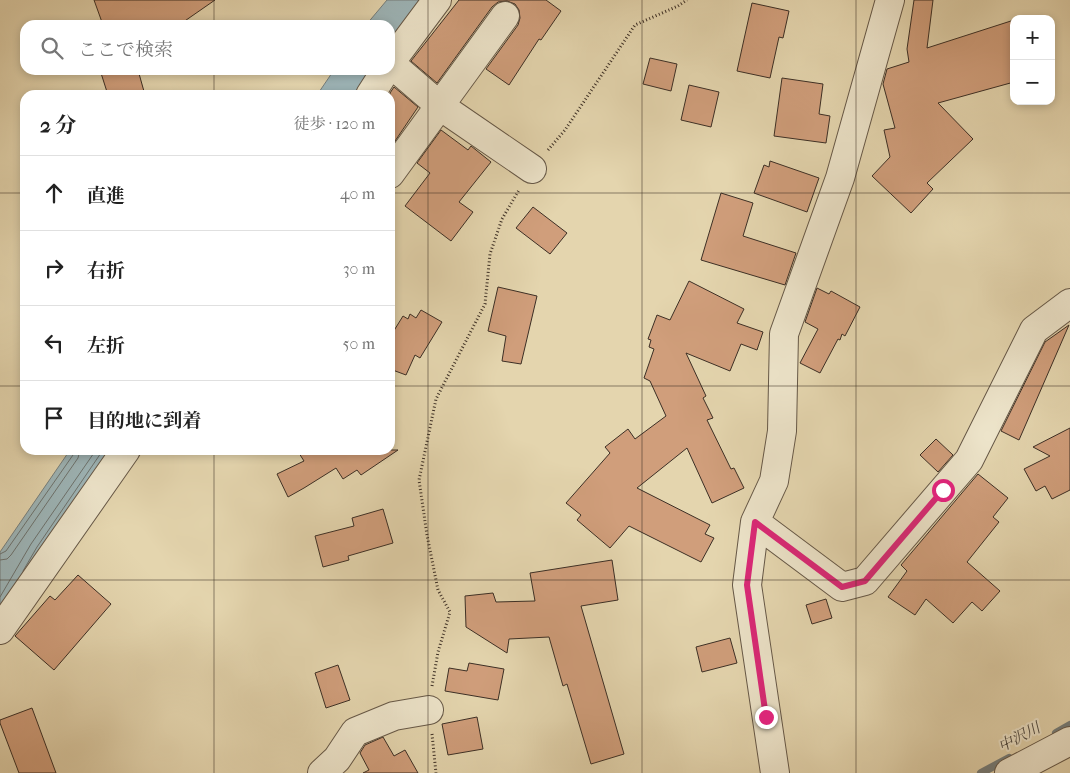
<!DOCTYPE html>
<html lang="ja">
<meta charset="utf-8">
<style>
:root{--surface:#fff;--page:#f6f6f6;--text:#222;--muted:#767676;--line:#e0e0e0}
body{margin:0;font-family:"IM FELL French Canon","Noto Serif JP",serif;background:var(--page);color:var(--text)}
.controls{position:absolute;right:15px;top:15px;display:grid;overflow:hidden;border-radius:10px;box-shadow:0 2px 8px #0003}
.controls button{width:45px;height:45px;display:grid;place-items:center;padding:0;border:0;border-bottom:1px solid var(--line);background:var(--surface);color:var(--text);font:25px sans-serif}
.stop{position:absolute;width:15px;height:15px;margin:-11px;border:4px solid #db2777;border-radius:50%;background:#fff}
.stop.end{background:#db2777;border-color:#fff;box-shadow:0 1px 5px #0008}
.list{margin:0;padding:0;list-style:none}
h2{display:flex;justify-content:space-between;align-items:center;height:65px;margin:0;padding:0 20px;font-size:21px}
h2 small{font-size:16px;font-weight:400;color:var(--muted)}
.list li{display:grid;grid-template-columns:32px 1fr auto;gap:15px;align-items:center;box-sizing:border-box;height:75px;padding:0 20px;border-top:1px solid var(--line)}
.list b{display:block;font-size:19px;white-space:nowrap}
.list em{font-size:16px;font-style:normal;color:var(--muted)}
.icon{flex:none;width:28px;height:28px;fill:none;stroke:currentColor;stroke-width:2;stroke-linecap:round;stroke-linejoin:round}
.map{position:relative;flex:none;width:1070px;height:773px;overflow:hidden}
.search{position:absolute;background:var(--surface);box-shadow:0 2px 8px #0003;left:20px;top:20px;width:375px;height:55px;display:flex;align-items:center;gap:12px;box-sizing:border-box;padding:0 18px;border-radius:15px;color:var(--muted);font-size:19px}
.panel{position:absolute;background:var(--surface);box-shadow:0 2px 8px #0003;left:20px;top:90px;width:375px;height:365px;border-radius:15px}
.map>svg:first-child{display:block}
.water{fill:#9db5b8;stroke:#767f7d}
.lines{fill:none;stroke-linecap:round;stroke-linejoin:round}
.shore{stroke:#6c726e;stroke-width:1}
.stream{stroke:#767f7d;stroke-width:8}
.building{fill:#d09e7b;stroke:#3c2f25}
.minor-casing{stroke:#665847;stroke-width:30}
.path{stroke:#3c2f25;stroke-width:3;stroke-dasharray:1 2.5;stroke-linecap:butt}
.minor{stroke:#ede4ca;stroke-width:28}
.route{stroke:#db2777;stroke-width:6}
.grid{fill:none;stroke:#3c2f25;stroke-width:1;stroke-opacity:0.55}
.labels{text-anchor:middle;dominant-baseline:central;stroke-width:4;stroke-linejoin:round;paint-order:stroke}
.water-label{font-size:15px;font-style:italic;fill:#4f4a42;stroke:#ede4ca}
</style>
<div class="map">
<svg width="1070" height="773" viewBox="0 0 1070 773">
<rect width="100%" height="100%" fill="#e4d5ae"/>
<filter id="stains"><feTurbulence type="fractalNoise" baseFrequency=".004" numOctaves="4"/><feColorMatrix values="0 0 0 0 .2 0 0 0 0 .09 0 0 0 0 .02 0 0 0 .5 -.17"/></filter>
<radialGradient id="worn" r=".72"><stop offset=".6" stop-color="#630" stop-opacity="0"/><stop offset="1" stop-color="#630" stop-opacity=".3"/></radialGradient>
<path class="water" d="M387 0H429L390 55V25H366Z
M334 70H380L362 95H317Z
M70 450H110L0 616V552Z"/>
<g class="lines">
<path class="shore" d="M0 554 6 551 73 455 74 450
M0 560 7 559 11 555 78 458 80 450
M23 571 37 547 103 450
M0 597 31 544 96 450"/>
<path class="stream" d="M1056 733 1070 725
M981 773 1009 758"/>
</g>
<path class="building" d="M94 0H215L179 25H103Z
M459 0H546L561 11 541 40 539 39 509 85 486 69 518 25 520 18 519 10 515 4 507 1 498 2 492 7 437 83 411 61Z
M914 0H933L927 48 1014 20V82L938 103 973 139 927 183 933 189 911 213 872 176 890 157 884 130 895 128 883 84 887 69 909 62 907 49Z
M752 3 789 11 783 38 779 37 770 78 737 71Z
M650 58 677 64 671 91 643 84Z
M100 70H138L145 95H108Z
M782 78 823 84 819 114 830 116 826 143 774 136Z
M689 85 719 92 711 127 681 120Z
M394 87 418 107 393 144 390 142V93Z
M441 130 468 150 471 146 491 162 459 202 473 212 451 241 405 206 430 173 417 163Z
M770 161 819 178 807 212 754 193 764 165 769 167Z
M721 193 753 203 743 236 796 253 785 285 701 260Z
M533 207 567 233 550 254 516 228Z
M689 281 744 309 737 323 763 332 757 350 741 344 730 371 686 353 706 396 703 398 713 418 707 420 731 469 734 468 744 488 712 503 687 448 637 488 710 525 705 534 714 538 701 562 629 526 610 548 577 520 581 515 566 503 610 453 605 447 628 429 635 439 666 416 650 381 644 378 654 349 649 347 651 340 648 339 657 315 670 320Z
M498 287 537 296 521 364 502 361 506 336 488 331Z
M817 288 829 294 831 291 860 307 845 336 842 334 840 340 838 339 820 373 800 363 818 329 805 322Z
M421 310 442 322 420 358 415 355 406 375 390 369V337L403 316 408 319 410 314 416 318Z
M1069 325 1019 440 1001 431 1045 342Z
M1070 428V490L1052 499 1045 486 1036 491 1024 469 1050 456 1033 447Z
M936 439 953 455 938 472 920 455Z
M297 450H398L361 475 357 470 343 479 336 468 304 488 288 497 277 474 304 461Z
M978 474 1008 498 993 517 999 522 967 562 1000 591 982 611 972 602 953 623 926 599 915 615 888 597 907 571 901 565Z
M383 509 393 543 348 556 349 560 323 567 315 536 354 526 352 518Z
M612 560 618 600 581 606 624 754 591 764 567 684 563 686 549 637 509 639 507 653 466 627 465 596 493 593 496 602 535 601 530 573Z
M78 575 111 604 54 670 15 636 50 596 55 600Z
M826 599 832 618 812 624 806 605Z
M730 638 737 663 702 672 696 647Z
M469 663 504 669 498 700 445 691 449 668 467 671Z
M338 665 350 700 326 708 315 673Z
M32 708 56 773H19L0 723V720Z
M477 717 483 749 448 755 442 724Z
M383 737 394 756 405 750 418 773H363L369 770 360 753 365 745Z"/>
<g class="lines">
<defs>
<path id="minor" d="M390 63 440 106 532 169
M390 63 437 0
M370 95 386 70
M390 174 505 16
M755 522 842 587 865 581 969 460 1034 330 1070 303
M0 630 126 450
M322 773 337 759 355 732 394 716 429 710
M775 773 747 585 755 522 774 481 782 431 784 334 840 178 890 0
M1009 773 1070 741"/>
</defs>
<use href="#minor" class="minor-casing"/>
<path class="path" d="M548 150 565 130 635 25 678 6 687 0
M432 686 438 652 450 612 438 590 427 535 419 480 436 399 485 304 490 254 502 219 519 190
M432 734 436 773"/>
<use href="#minor" class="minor"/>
</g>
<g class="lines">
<path class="route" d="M766 717 747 585 755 522 842 587 865 581 943 490"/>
</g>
<path class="grid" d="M214 0V25M428 0V773M642 0V773M856 0V773M214 70V95M0 193H25M390 193H1070M0 386H25M390 386H1070M214 450V773M0 580H1070"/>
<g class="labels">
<g class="water-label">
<text transform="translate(1019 737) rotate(-28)">中沢川</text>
</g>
</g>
<rect width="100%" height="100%" filter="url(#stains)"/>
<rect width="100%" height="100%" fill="url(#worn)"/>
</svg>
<div class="controls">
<button>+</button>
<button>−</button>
</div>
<div class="stop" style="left:943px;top:490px"></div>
<div class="stop end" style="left:766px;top:717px"></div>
<div class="search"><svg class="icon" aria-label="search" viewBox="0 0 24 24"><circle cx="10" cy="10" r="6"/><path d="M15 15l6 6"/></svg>ここで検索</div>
<section class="panel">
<h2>2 分<small>徒歩 · 120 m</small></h2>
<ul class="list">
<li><svg class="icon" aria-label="ahead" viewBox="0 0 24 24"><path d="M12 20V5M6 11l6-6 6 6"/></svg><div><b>直進</b></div><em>40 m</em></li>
<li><svg class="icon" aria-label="right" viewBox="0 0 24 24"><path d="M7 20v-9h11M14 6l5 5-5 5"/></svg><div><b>右折</b></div><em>30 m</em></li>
<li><svg class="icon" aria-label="left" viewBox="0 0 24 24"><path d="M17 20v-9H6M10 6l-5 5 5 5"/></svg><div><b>左折</b></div><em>50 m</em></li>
<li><svg class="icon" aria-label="arrive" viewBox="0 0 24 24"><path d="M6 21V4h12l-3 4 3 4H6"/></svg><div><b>目的地に到着</b></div></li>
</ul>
</section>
</div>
